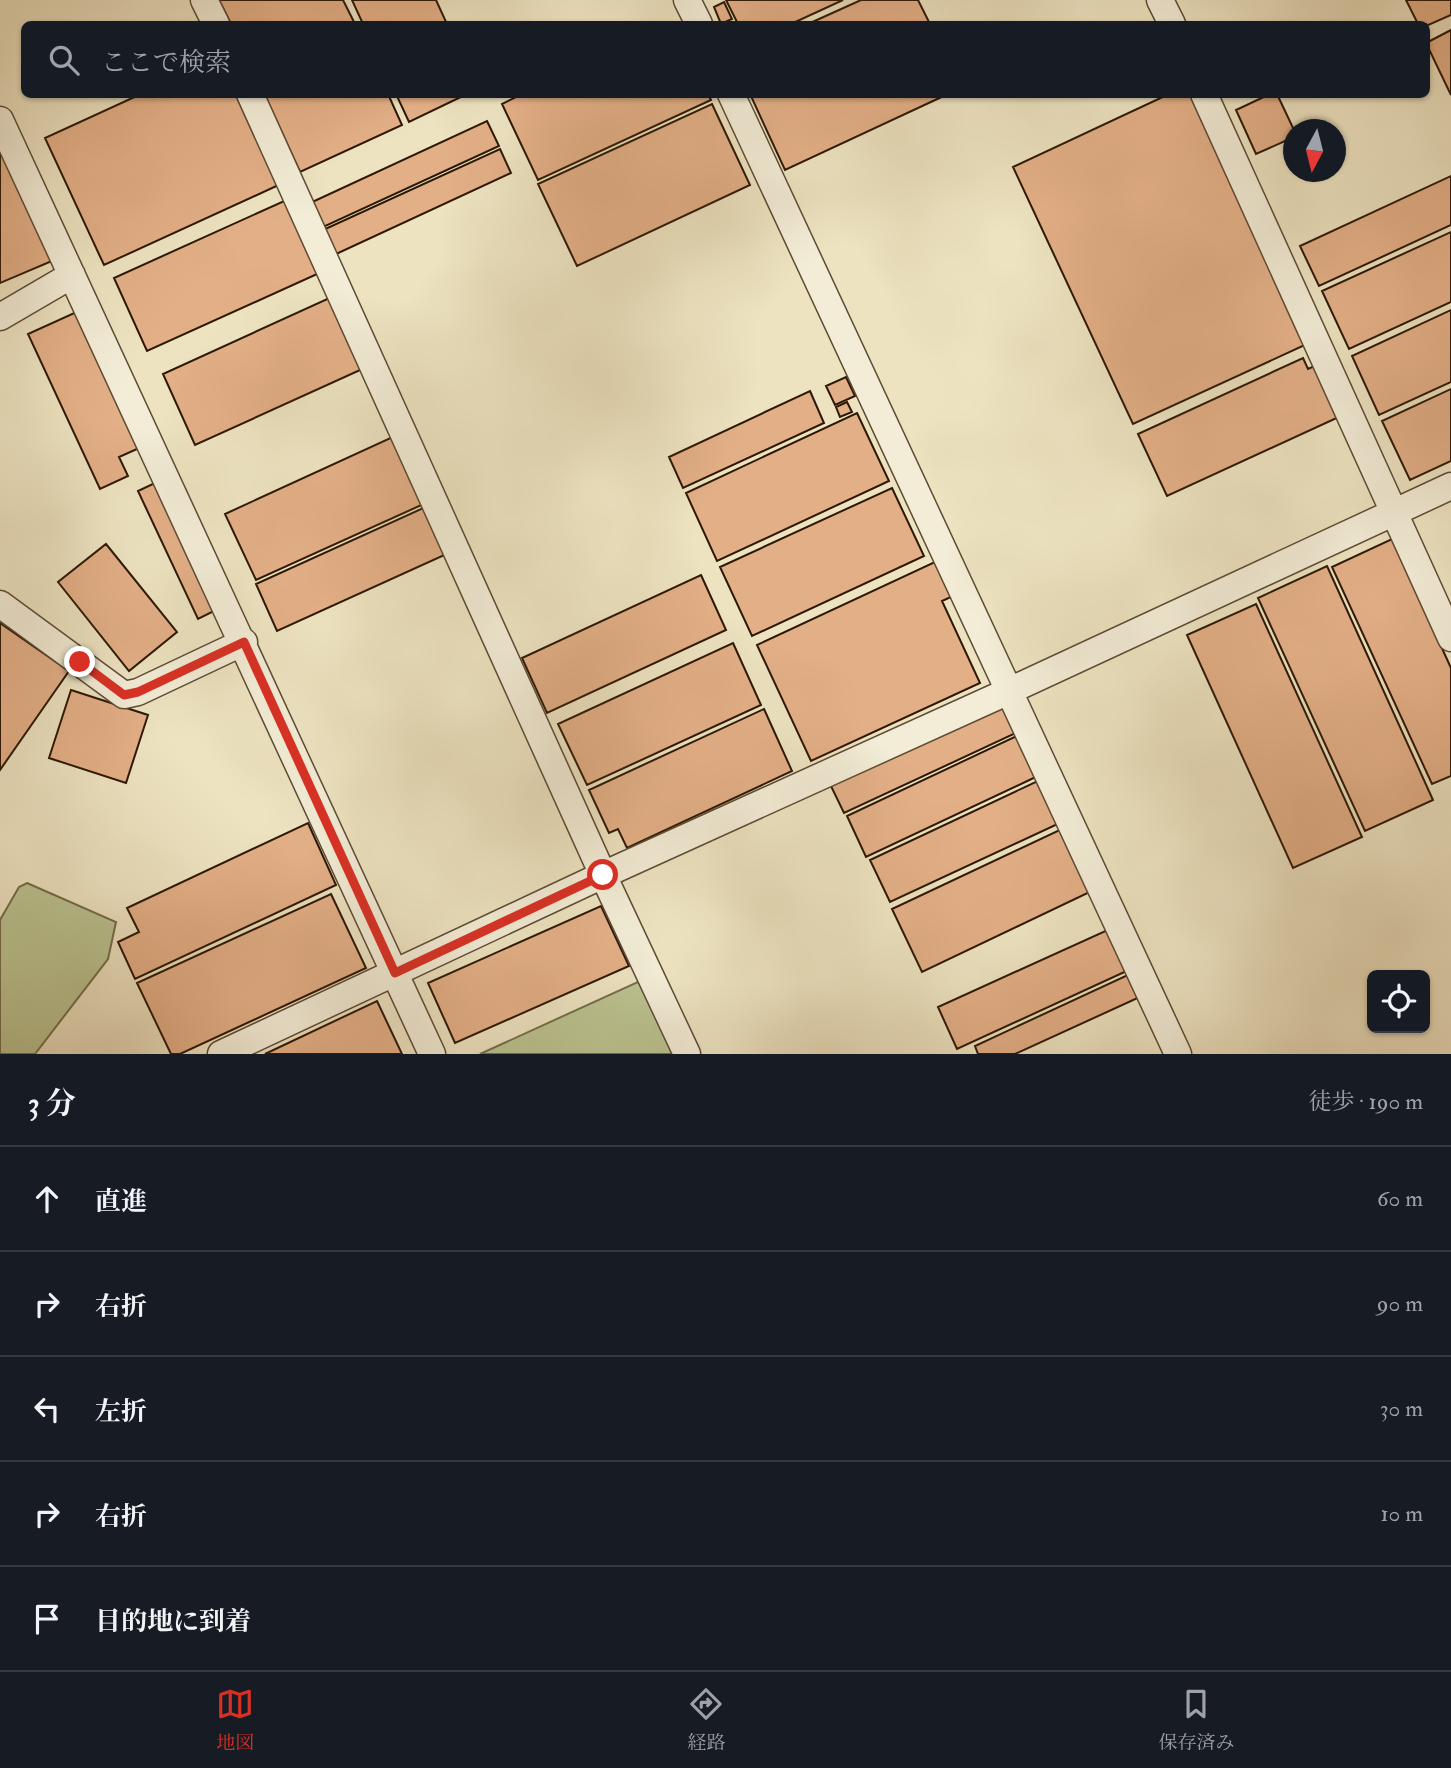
<!DOCTYPE html>
<html lang="ja">
<meta charset="utf-8">
<style>
:root{--surface:#171b24;--page:#242831;--text:#f1f3f6;--muted:#9ea1a6;--line:#363941;--accent:#d93025}
body{margin:0;font-family:"IM FELL Double Pica","Noto Serif JP",serif;background:var(--page);color:var(--text)}
.controls{position:absolute;right:21px;bottom:21px;display:grid;overflow:hidden;border-radius:10px;box-shadow:0 2px 5px #0004}
.controls button{width:63px;height:63px;display:grid;place-items:center;padding:0;border:0;border-bottom:2px solid var(--line);background:var(--surface);color:var(--text);font:35px sans-serif}
.compass{position:absolute;left:1283px;top:119px;width:63px;height:63px;border-radius:50%;background:var(--surface);box-shadow:0 2px 5px #0004;rotate:187deg}
.stop{position:absolute;width:21px;height:21px;margin:-16px;border:5px solid #d93025;border-radius:50%;background:#fff}
.stop.end{background:#d93025;border-color:#fff;box-shadow:0 2px 7px #0008}
.list{margin:0;padding:0;list-style:none}
h2{display:flex;justify-content:space-between;align-items:center;height:91px;margin:0;padding:0 28px;font-size:30px}
h2 small{font-size:23px;font-weight:400;color:var(--muted)}
.list li{display:grid;grid-template-columns:46px 1fr auto;gap:21px;align-items:center;box-sizing:border-box;height:105px;padding:0 28px;border-top:2px solid var(--line)}
.list b{display:block;font-size:26px;white-space:nowrap}
.list em{font-size:23px;font-style:normal;color:var(--muted)}
.icon{flex:none;width:38px;height:38px;fill:none;stroke:currentColor;stroke-width:2;stroke-linecap:round;stroke-linejoin:round}
.map{position:relative;flex:none;width:1451px;height:1054px;overflow:hidden}
.search{position:absolute;background:var(--surface);box-shadow:0 2px 5px #0004;left:21px;right:21px;top:21px;height:77px;display:flex;align-items:center;gap:18px;box-sizing:border-box;padding:0 24px;border-radius:10px;color:var(--muted);font-size:26px}
.sheet{height:616px;background:var(--surface)}
nav{display:flex;justify-content:space-around;align-items:center;box-sizing:border-box;height:98px;border-top:2px solid var(--line);background:var(--surface);font-size:19px;color:var(--muted)}
nav a{display:grid;justify-items:center;gap:4px}
nav .on{color:var(--accent)}
.map>svg:first-child{display:block}
.green{fill:#bbc391;stroke:#746e4b;stroke-width:2}
.building{fill:#e3af87;stroke:#2d1805;stroke-width:2}
.lines{fill:none;stroke-linecap:round;stroke-linejoin:round}
.minor-casing{stroke:#5d4b34;stroke-width:29}
.minor{stroke:#f3edd7;stroke-width:26}
.route{stroke:#d93025;stroke-width:9}
</style>
<div class="map">
<svg width="1451" height="1054" viewBox="0 0 1451 1054">
<rect width="100%" height="100%" fill="#ede3c1"/>
<filter id="stains"><feTurbulence type="fractalNoise" baseFrequency=".00286" numOctaves="4"/><feColorMatrix values="0 0 0 0 .2 0 0 0 0 .09 0 0 0 0 .02 0 0 0 .5 -.17"/></filter>
<radialGradient id="worn" r=".72"><stop offset=".6" stop-color="#630" stop-opacity="0"/><stop offset="1" stop-color="#630" stop-opacity=".3"/></radialGradient>
<path class="green" d="M27 883 116 922 108 959 35 1054H0V920L19 887Z
M640 981 674 1054H480Z"/>
<path class="building" d="M219 0H343L355 24H231Z
M352 0H436L447 24H363Z
M726 0H843L791 24H738Z
M861 0H918L930 24H808Z
M1406 0H1451V15L1426 26V24H1418Z
M724 2 732 19 721 24 714 7Z
M1451 30V95L1426 43Z
M141 94H242L283 183 104 265 45 138Z
M264 94H388L402 125 300 172Z
M396 94H467L409 122Z
M522 94H708L711 100 538 180 502 104Z
M750 94H948L785 170Z
M1169 94H1190L1307 344 1133 424 1013 167Z
M1270 94H1277L1294 130V137L1256 154 1236 110Z
M712 104 750 185 577 266 538 184Z
M487 121 499 146 321 228 310 203Z
M0 142 59 258 0 283Z
M500 149 511 173 334 255 323 230Z
M1451 176V225L1319 286 1300 246Z
M293 197 326 270 147 351 114 278Z
M1451 232V302L1349 349 1322 291Z
M336 295 369 366 195 445 163 374Z
M83 309 146 445 119 457 128 476 100 489 28 334Z
M1451 310V382L1379 415 1352 356Z
M1303 358 1308 369 1317 365 1341 416 1167 496 1138 434Z
M846 377 855 396 835 405 826 386Z
M1451 389V461L1410 480 1382 421Z
M810 391 824 423 683 488 669 457Z
M847 402 852 412 840 417 836 407Z
M857 413 889 481 717 561 686 493Z
M397 435 428 502 256 580 225 514Z
M159 481 218 609 198 619 138 491Z
M892 488 924 556 752 636 720 567Z
M430 505 451 552 277 631 256 584Z
M1392 539 1451 668V776L1432 784 1332 567Z
M106 544 177 632 129 671 58 582Z
M937 561 953 596 942 601 980 683 811 761 757 645Z
M1327 566 1433 800 1365 831 1258 598Z
M701 575 726 630 547 713 522 658Z
M1256 604 1362 837 1293 868 1187 635Z
M0 623 69 671 0 770Z
M733 643 761 705 587 785 558 724Z
M71 690 148 715 126 783 49 758Z
M1003 701 1018 732 844 813 829 782Z
M764 709 792 771 627 848 618 829 609 833 589 790Z
M1021 734 1040 775 866 857 847 816Z
M1042 779 1062 822 890 902 870 860Z
M308 823 336 885 135 979 118 942 139 932 127 908Z
M1066 827 1096 889 922 972 892 909Z
M331 894 366 968 180 1054H171L137 983Z
M601 906 629 966 455 1043 428 983Z
M1112 928 1131 969 957 1049 938 1007Z
M1132 973 1142 996 1015 1054H978L975 1046Z
M377 1001 402 1054H265Z"/>
<g class="lines">
<defs>
<path id="minor" d="M204 0 216 24
M687 0 699 24
M1160 0 1172 24
M250 94 603 875 687 1054
M731 94 1178 1054
M1204 94 1451 638
M0 120 432 1054
M0 317 72 275
M0 604 124 695 138 692 244 642
M221 1054 603 875 1009 691 1451 486"/>
</defs>
<use href="#minor" class="minor-casing"/>
<use href="#minor" class="minor"/>
</g>
<g class="lines">
<path class="route" d="M80 662 124 695 138 692 244 642 395 973 603 875"/>
</g>
<rect width="100%" height="100%" filter="url(#stains)"/>
<rect width="100%" height="100%" fill="url(#worn)"/>
</svg>
<div class="controls">
<button><svg class="icon" aria-label="locate" viewBox="0 0 24 24"><circle cx="12" cy="12" r="6"/><path d="M12 2v4M12 18v4M2 12h4M18 12h4"/></svg></button>
</div>
<svg class="compass" viewBox="-18 -18 36 36"><path d="M0-13l5 13h-10z" fill="#e53935"/><path d="M0 13l5-13h-10z" fill="#9ea1a6"/></svg>
<div class="stop" style="left:603px;top:875px"></div>
<div class="stop end" style="left:80px;top:662px"></div>
<div class="search"><svg class="icon" aria-label="search" viewBox="0 0 24 24"><circle cx="10" cy="10" r="6"/><path d="M15 15l6 6"/></svg>ここで検索</div>
</div>
<section class="sheet">
<h2>3 分<small>徒歩 · 190 m</small></h2>
<ul class="list">
<li><svg class="icon" aria-label="ahead" viewBox="0 0 24 24"><path d="M12 20V5M6 11l6-6 6 6"/></svg><div><b>直進</b></div><em>60 m</em></li>
<li><svg class="icon" aria-label="right" viewBox="0 0 24 24"><path d="M7 20v-9h11M14 6l5 5-5 5"/></svg><div><b>右折</b></div><em>90 m</em></li>
<li><svg class="icon" aria-label="left" viewBox="0 0 24 24"><path d="M17 20v-9H6M10 6l-5 5 5 5"/></svg><div><b>左折</b></div><em>30 m</em></li>
<li><svg class="icon" aria-label="right" viewBox="0 0 24 24"><path d="M7 20v-9h11M14 6l5 5-5 5"/></svg><div><b>右折</b></div><em>10 m</em></li>
<li><svg class="icon" aria-label="arrive" viewBox="0 0 24 24"><path d="M6 21V4h12l-3 4 3 4H6"/></svg><div><b>目的地に到着</b></div></li>
</ul>
</section>
<nav>
<a class="on"><svg class="icon" aria-label="map" viewBox="0 0 24 24"><path d="M3 6l6-2 6 2 6-2v14l-6 2-6-2-6 2zM9 4v14M15 6v14"/></svg>地図</a>
<a><svg class="icon" aria-label="directions" viewBox="0 0 24 24"><path d="M12 3l9 9-9 9-9-9zM9 14v-3h6M13 9l2 2-2 2"/></svg>経路</a>
<a><svg class="icon" aria-label="saved" viewBox="0 0 24 24"><path d="M7 4h10v16l-5-4-5 4z"/></svg>保存済み</a>
</nav>
